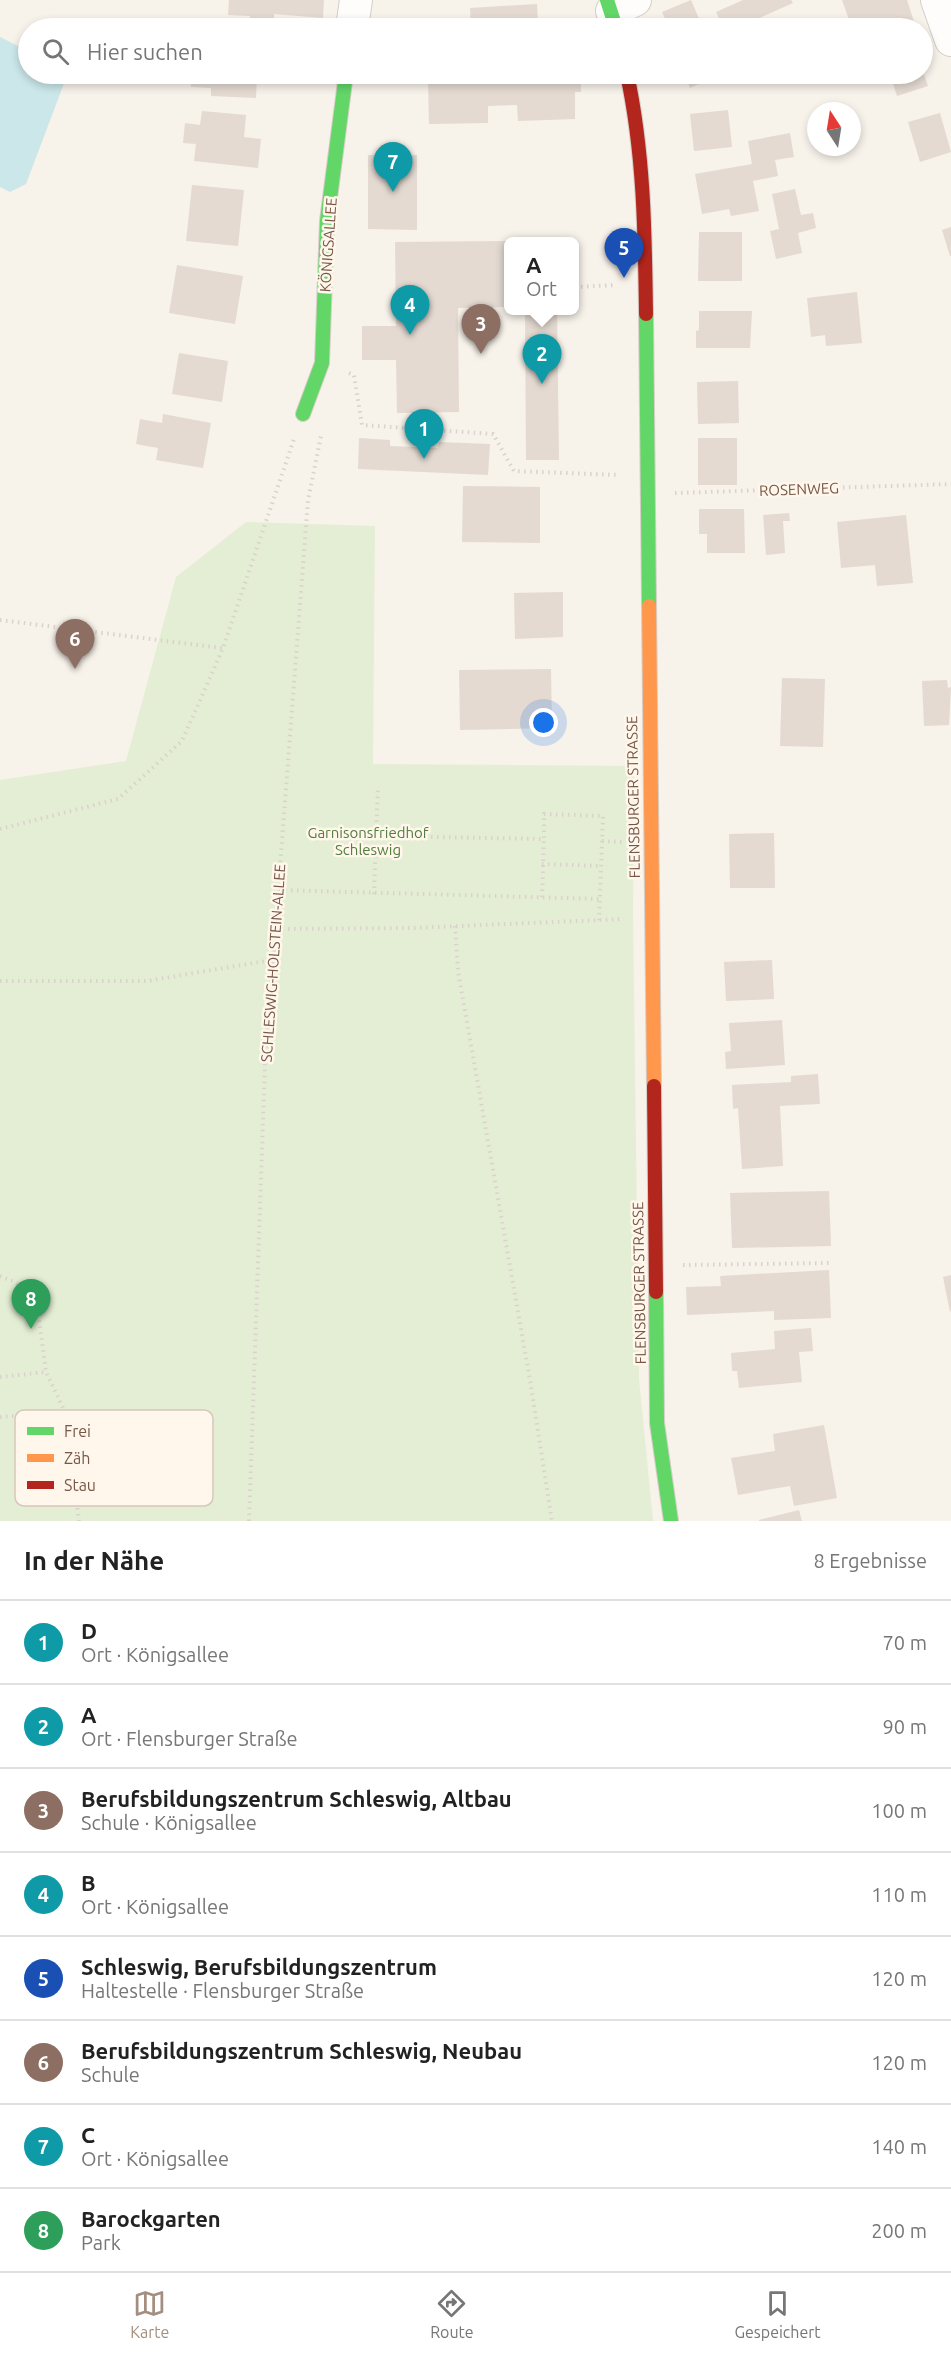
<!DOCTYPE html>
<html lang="de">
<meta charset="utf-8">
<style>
:root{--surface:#fff;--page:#f2f2f2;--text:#222;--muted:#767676;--line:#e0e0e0;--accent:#a48e81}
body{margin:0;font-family:Ubuntu,sans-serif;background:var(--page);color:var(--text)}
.compass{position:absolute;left:807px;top:102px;width:54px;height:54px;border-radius:50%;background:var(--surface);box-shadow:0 3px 9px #0003;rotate:348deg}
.you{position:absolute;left:544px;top:723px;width:21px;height:21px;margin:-15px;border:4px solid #fff;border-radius:50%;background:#1a73e8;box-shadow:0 0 0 9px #1a73e833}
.badge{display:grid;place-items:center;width:39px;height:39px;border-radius:50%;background:var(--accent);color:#fff;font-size:20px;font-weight:700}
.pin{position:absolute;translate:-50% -50px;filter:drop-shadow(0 2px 3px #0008)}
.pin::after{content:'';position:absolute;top:32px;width:21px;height:18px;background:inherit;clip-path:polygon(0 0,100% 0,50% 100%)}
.popup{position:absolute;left:504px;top:237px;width:75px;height:78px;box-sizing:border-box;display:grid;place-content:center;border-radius:9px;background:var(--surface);filter:drop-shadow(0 2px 4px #0005);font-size:20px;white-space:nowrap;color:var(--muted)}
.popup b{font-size:22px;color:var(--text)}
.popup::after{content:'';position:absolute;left:50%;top:100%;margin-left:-12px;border:12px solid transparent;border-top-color:var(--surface)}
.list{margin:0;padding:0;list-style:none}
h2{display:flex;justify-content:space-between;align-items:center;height:78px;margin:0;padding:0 24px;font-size:26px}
h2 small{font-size:20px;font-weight:400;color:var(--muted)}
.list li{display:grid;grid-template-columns:39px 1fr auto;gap:18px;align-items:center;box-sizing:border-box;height:84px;padding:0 24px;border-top:2px solid var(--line)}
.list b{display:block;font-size:22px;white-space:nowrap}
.list p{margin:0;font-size:20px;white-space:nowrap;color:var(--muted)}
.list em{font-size:20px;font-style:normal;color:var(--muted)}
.icon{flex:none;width:33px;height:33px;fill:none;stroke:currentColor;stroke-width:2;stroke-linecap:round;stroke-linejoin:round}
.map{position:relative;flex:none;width:951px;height:1521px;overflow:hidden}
.search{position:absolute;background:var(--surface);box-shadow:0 3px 9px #0003;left:18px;right:18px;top:18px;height:66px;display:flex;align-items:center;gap:15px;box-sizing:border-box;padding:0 21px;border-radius:33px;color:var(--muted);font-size:22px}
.sheet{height:750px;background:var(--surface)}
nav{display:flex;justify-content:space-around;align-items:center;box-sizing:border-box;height:84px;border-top:2px solid var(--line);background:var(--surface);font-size:16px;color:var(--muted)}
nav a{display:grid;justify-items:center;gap:3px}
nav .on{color:var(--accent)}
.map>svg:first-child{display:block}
.green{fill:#e4eed4}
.water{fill:#cbe7e9}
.building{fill:#e4dad2}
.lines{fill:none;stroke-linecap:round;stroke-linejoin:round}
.street-casing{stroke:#d6cec6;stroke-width:34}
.fast-casing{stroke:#d6cec6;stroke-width:16}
.slow-casing{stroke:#d6cec6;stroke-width:16}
.jam-casing{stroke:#d6cec6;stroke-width:16}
.path{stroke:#dad2cd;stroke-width:4;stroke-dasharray:1.5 4.5;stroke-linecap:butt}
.street{stroke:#fefdfc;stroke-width:32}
.fast{stroke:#63d668;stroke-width:14}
.slow{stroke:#ff974d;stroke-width:14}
.jam{stroke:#b3261e;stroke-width:14}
.labels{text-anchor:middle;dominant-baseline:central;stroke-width:5;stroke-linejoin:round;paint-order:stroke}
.street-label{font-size:15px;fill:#775848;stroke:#fff7eb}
.park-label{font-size:15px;fill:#547d40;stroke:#fff7eb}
.key{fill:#fff7eb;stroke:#d6c7ba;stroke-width:1.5}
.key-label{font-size:16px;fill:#775848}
</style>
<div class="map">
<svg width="951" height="1521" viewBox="0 0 951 1521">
<rect width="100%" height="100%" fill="#f7f2ea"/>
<path class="green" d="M246 522 375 526 373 764 634 766 633 915 639 1379 653 1521H0V780L126 761 176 577Z"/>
<path class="water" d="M0 37 28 51V74H62L66 78 26 184 10 192 0 187Z"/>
<path class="building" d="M229 0H324L323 18 274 14V23L250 21V16L228 15Z
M691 0 703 28H669L662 12Z
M743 0H791L793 3 737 28H724L716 12Z
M842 0H907L916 28H852Z
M537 4 538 25 521 26 522 28H471L470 8Z
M191 74H257L256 98 211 96V88L191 87Z
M273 74H316L315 84 272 81Z
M462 74H494V77L581 74V92H575V119L518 121 517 105 488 106V123L429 124 428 80 462 79Z
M684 74H716L717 76 690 88Z
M883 74H924L928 86 897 96 890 75 885 77Z
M728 110 732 147 694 151 690 114Z
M202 111 246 115 244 137 261 139 258 168 194 161 196 144 183 143 185 123 200 125Z
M940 113 951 152 920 162 908 122Z
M790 133 794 157 775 160 778 176 753 181 759 211 731 216 729 209 702 214 695 174 752 164 748 141Z
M368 155H417V230L368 229Z
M192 185 244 190 238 246 186 241Z
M795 189 801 215 813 213 816 228 798 233 802 253 776 259 770 231 779 229 772 194Z
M951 227V256H950L942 230Z
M699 232H742V281H698Z
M509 241V307L458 308 459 412 397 413 396 360H362V326H396L395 242Z
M177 265 243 276 235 324 169 313Z
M857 292 862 343 826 346 825 335 811 337 807 298Z
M525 310H557L559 460H526Z
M699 311H752L750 348H696V331L699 330Z
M179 353 228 361 222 402 172 394Z
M738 381 739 423 698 424 697 382Z
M163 414 211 423 203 468 156 460 158 448 136 444 140 419 162 423Z
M359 438 390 440V446L438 448 439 442 490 444 488 475 358 469Z
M698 438H737V485H698Z
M463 486 540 487V543L462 542Z
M699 509H744L745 553H707V534H699Z
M789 513 790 521H783L785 553 766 555 763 515Z
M906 515 913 583 877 586 875 565 841 568 837 522Z
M563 592V637L515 639 514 593Z
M551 669 552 728 460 730 459 670Z
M782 678 825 679 823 747 780 746Z
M947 680 948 688 951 687 949 725 924 726 922 681Z
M774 833 775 888H730L729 834Z
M772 960 774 999 726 1001 724 962Z
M782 1020 785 1065 726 1069 725 1052 731 1051 729 1023Z
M818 1074 820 1104 780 1106 783 1166 742 1169 738 1108 733 1109 732 1085 791 1082V1076Z
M829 1191 831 1246 732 1248 730 1193Z
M829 1270 831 1318 774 1320V1311L687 1315 686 1287 721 1286 720 1276Z
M951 1275V1311L950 1312 943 1277Z
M811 1328 813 1351 799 1352 802 1382 739 1388 737 1371H732L731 1353 775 1349 774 1331Z
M824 1425 837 1498 794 1506 790 1486 738 1495 731 1458 775 1451 773 1434Z
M799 1510 802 1521H759V1520Z"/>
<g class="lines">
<defs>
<path id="street" d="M937 0 951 40
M612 11 635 0
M352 28 356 0"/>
<path id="fast" d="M607 0 616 28
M646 314 649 606
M303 414 322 363 327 221 346 74
M656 1292 657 1423 671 1521"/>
<path id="slow" d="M649 606 654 1086"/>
<path id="jam" d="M627 74C644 153 645 233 646 314
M654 1086 656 1292"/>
</defs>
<use href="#street" class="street-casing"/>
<use href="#fast" class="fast-casing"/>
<use href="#slow" class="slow-casing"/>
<use href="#jam" class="jam-casing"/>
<path class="path" d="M575 287 616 285
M349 373 354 375 362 425 493 434 514 471 619 475
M675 493 951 484
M0 620 222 648
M0 829 118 799 182 741 223 648 294 439
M377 836 544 839V814L603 816 599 922
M602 841 622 842
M542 864 601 866
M279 890 601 899
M374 894 378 786
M542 897 544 839
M455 926 458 971 530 1380 552 1521
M276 929 412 928 624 919
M0 981H147L272 960
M683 1265 829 1263
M0 1276 12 1281 36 1296 46 1372 65 1412
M0 1377 46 1372
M0 1417 65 1412 79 1521
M249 1521 265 1064 308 500 321 436"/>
<use href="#street" class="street"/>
<use href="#fast" class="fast"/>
<use href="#slow" class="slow"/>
<use href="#jam" class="jam"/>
</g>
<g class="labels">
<g class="street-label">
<text transform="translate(328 245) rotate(-86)">KÖNIGSALLEE</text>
<text transform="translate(799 489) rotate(-2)">ROSENWEG</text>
<text transform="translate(633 797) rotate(-91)">FLENSBURGER STRASSE</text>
<text transform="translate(273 963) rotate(-86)">SCHLESWIG-HOLSTEIN-ALLEE</text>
<text transform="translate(639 1283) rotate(-91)">FLENSBURGER STRASSE</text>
</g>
<g class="park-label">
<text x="368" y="832">Garnisonsfriedhof<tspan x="368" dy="17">Schleswig</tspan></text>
</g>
</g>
<rect x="15" y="1410" width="198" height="96" rx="9" class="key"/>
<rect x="27" y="1427" width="27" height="8" fill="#63d668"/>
<rect x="27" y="1454" width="27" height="8" fill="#ff974d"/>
<rect x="27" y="1481" width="27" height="8" fill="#b3261e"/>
<g class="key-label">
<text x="64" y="1437">Frei</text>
<text x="64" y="1464">Zäh</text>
<text x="64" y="1491">Stau</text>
</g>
</svg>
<svg class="compass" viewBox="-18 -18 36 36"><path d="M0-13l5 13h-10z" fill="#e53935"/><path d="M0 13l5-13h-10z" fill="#767676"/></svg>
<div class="you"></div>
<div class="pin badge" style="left:424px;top:459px;background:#0f9aa8">1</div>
<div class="pin badge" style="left:542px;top:384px;background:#0f9aa8">2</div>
<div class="popup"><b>A</b>Ort</div>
<div class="pin badge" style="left:481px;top:354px;background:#8d6e63">3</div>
<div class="pin badge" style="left:410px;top:335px;background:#0f9aa8">4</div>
<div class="pin badge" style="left:624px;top:278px;background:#1a4fb4">5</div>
<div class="pin badge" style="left:75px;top:669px;background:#8d6e63">6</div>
<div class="pin badge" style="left:393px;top:192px;background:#0f9aa8">7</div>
<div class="pin badge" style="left:31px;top:1329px;background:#2e9e5b">8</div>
<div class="search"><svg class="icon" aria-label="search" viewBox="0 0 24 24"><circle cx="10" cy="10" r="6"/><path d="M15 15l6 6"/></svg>Hier suchen</div>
</div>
<section class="sheet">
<h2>In der Nähe<small>8 Ergebnisse</small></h2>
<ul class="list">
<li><span class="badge" style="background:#0f9aa8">1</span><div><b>D</b><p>Ort · Königsallee</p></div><em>70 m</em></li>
<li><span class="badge" style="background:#0f9aa8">2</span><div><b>A</b><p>Ort · Flensburger Straße</p></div><em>90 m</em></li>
<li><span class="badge" style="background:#8d6e63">3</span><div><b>Berufsbildungszentrum Schleswig, Altbau</b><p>Schule · Königsallee</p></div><em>100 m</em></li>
<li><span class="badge" style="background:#0f9aa8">4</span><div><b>B</b><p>Ort · Königsallee</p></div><em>110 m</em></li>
<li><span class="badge" style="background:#1a4fb4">5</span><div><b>Schleswig, Berufsbildungszentrum</b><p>Haltestelle · Flensburger Straße</p></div><em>120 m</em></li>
<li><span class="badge" style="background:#8d6e63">6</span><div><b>Berufsbildungszentrum Schleswig, Neubau</b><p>Schule</p></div><em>120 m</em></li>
<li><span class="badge" style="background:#0f9aa8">7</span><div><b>C</b><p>Ort · Königsallee</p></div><em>140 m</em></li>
<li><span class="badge" style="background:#2e9e5b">8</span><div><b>Barockgarten</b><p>Park</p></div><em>200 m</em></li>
</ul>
</section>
<nav>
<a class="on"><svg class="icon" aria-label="map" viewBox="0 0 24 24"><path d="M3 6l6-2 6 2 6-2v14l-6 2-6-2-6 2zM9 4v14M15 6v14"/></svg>Karte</a>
<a><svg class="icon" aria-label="directions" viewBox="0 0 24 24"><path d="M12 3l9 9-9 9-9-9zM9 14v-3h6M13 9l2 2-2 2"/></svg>Route</a>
<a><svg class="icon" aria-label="saved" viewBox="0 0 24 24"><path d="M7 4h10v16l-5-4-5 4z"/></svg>Gespeichert</a>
</nav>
